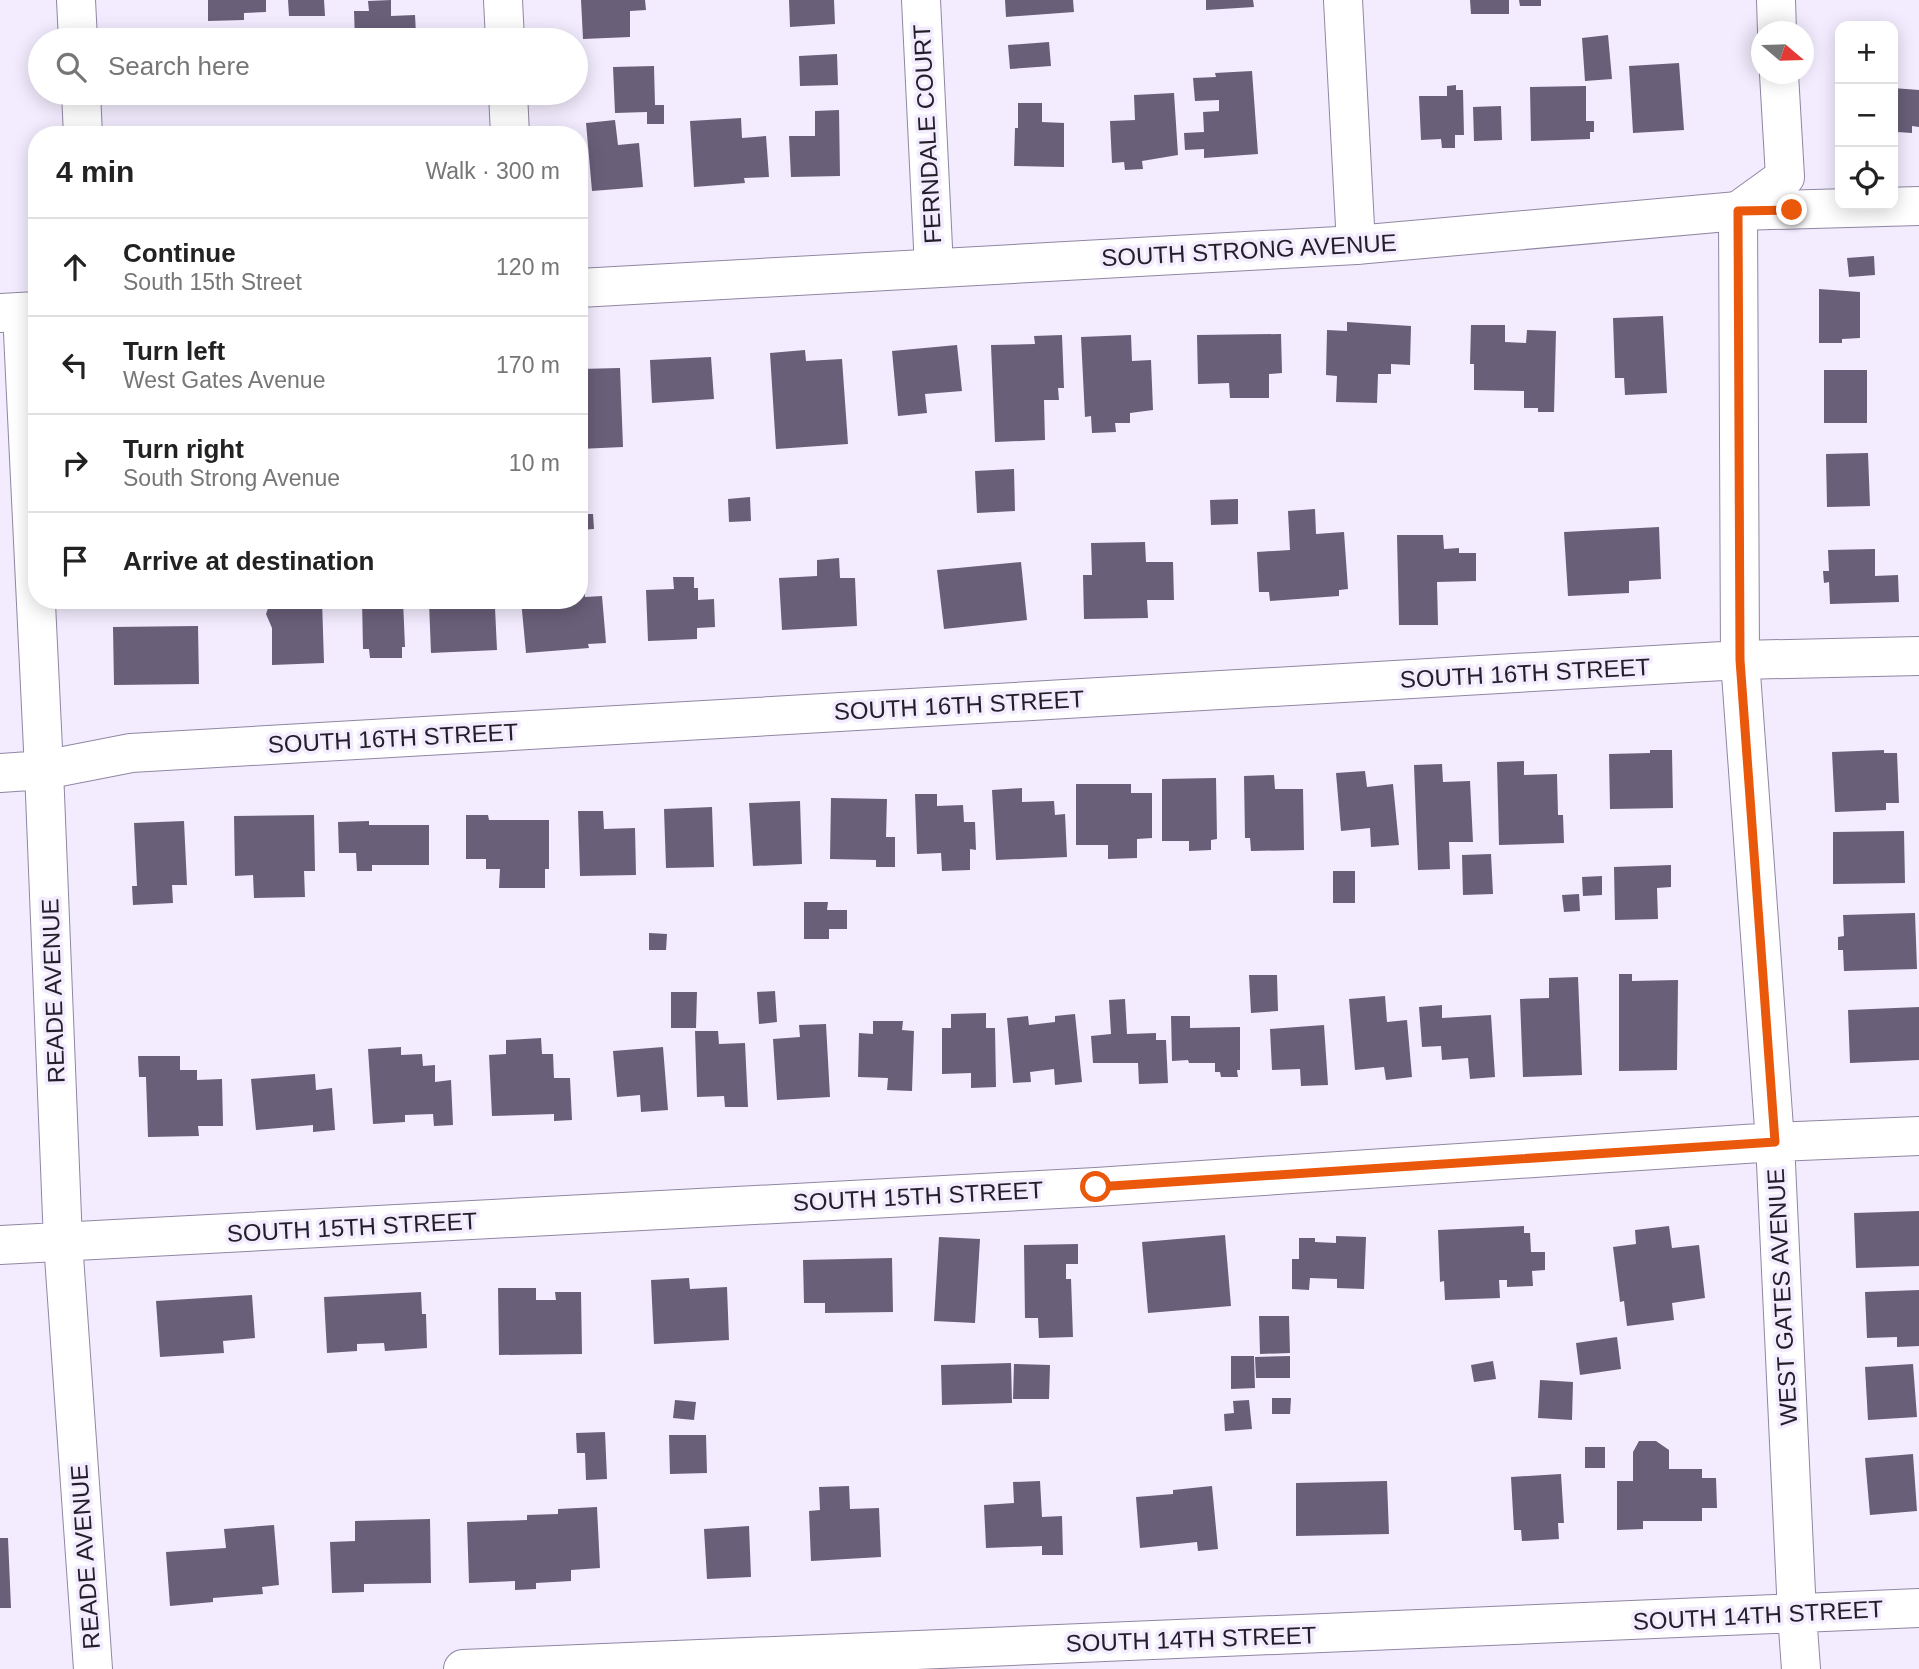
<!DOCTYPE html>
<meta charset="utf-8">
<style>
:root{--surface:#fff;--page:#f6f6f6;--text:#222;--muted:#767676;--line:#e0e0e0}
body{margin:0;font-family:Helvetica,sans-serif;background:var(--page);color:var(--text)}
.controls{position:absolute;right:21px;top:21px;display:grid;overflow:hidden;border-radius:14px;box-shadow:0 4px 18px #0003}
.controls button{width:63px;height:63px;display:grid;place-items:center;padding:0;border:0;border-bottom:2px solid var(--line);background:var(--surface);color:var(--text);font:35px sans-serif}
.compass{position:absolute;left:1751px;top:21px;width:63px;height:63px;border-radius:50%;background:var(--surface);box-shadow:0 4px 18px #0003;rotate:109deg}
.stop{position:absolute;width:21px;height:21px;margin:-16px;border:5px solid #ea580c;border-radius:50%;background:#fff}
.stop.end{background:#ea580c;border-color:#fff;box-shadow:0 2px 7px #0008}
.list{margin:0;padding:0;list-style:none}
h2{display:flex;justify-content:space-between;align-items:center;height:91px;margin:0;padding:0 28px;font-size:30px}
h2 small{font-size:23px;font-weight:400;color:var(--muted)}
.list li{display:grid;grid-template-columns:46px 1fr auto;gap:21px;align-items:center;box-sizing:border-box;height:98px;padding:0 28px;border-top:2px solid var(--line)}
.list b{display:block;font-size:26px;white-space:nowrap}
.list p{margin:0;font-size:23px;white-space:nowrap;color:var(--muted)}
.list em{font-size:23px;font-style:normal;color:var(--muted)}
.icon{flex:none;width:38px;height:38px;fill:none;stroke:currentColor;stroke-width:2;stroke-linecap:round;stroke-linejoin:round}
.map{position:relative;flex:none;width:1919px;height:1669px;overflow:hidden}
.search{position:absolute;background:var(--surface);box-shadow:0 4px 18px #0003;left:28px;top:28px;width:560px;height:77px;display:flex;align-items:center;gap:18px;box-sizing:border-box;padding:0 24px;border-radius:38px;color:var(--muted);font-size:26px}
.panel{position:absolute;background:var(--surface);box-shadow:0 4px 18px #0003;left:28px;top:126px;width:560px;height:483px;border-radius:28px}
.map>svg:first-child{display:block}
.building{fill:#695f79}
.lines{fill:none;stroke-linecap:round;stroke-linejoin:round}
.minor-casing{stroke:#9186a2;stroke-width:40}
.tertiary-casing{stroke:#9186a2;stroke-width:40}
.minor{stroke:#fff;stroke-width:38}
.tertiary{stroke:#fff;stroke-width:38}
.route{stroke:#ea580c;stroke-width:9}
.labels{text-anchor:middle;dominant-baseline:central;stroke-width:7;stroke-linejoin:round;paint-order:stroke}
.street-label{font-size:24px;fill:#231e29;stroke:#f2ecfe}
</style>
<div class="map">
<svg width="1919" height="1669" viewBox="0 0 1919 1669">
<rect width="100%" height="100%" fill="#f2ecfe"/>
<path class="building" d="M208 0H266V12L244 13V20L208 21Z
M288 0H324L325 16H289Z
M391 0V16L415 15 416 34H423V40H355L354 11H369L368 1Z
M581 0H645L646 10 630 11V37L583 39Z
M789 0H834L835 24 790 27Z
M1005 0H1073L1074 12 1006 17Z
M1206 0H1253L1254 7 1206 10Z
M1470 0H1509V14H1471Z
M1519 0H1541V6H1520Z
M209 34 210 40H160V36Z
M1608 35 1612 79 1585 81 1582 38Z
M1049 42 1051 66 1010 69 1008 45Z
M837 54 838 85 800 86 799 56Z
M1679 63 1684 130 1633 133 1629 66Z
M654 66 655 105H664V124H647V112L615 113 613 67Z
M1252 71 1258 154 1204 158V149L1185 150 1184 133 1204 132 1203 112 1219 111V100L1195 101 1193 78 1216 77 1215 73Z
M1456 85V90H1463L1464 135H1455V148H1442L1441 139 1421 140 1419 96H1447V86Z
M1586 86V121H1594V132H1590V139L1531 141 1530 87Z
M1893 88 1919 90V127L1912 126V133L1897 132 1898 127 1893 126Z
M1174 93 1178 155 1142 161 1143 169 1125 170 1124 162 1112 163 1110 121 1135 120 1134 95Z
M1018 103H1042V122L1064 123V167L1014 166 1015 128H1018Z
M1501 106 1502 140 1474 141 1473 107Z
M839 110 840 176 791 177 789 136H815V111Z
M741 118 742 138 766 136 769 177 744 178 745 183 694 187 690 121Z
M615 120 618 145 639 143 643 187 592 191 586 123Z
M1874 256 1875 275 1849 277 1847 258Z
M1819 289 1860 292V338L1842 339V343H1819Z
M1663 316 1667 393 1625 395 1624 378H1615L1613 318Z
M1347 322 1411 326 1410 365 1391 364V374H1378L1377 403 1336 402 1337 376 1326 375 1327 330 1347 331Z
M1471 325H1505V342L1526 343 1527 330 1556 331 1554 412H1538V408H1524V391L1474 390V364H1470Z
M1281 334 1282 373 1269 374V398H1230L1229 383 1198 384 1197 335Z
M1062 335 1064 388H1058L1059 400H1044L1045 440 995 442 991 345 1035 344 1034 336Z
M1131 335 1132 361 1151 360 1153 410 1130 413V423H1115L1116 432 1092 433 1091 416 1085 417 1081 337Z
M957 345 962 391 925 394 927 413 898 416 892 351Z
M805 350 806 361 842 359 848 444 776 449 770 353Z
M711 357 714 399 652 403 650 360Z
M620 368 623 447 579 449V369Z
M1824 370H1867V423H1824Z
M1868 453 1870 506 1827 507 1826 454Z
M1014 469 1015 511 977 513 975 471Z
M750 497 751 521 729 522 728 499Z
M1238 499V524L1211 525 1210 500Z
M1315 509 1316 534 1344 532 1348 589 1339 590V596L1270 601 1269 592H1259L1257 552 1290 550 1288 511Z
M579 514H593L594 529 579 530Z
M1659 527 1661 579 1629 581V593L1568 596 1564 532Z
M1397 535H1443L1444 549 1459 548V553H1476V581L1437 582 1438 625H1399Z
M1145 542 1146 562H1173L1174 600H1147L1148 618 1084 619 1083 575H1092L1091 543Z
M1875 549V576L1898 575 1899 602 1830 604 1829 582 1824 583 1823 571H1829L1828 550Z
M839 558 840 578H855L857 626 782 630 779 578 817 576V560Z
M1021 562 1027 620 944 629 937 570Z
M579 577H583L585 597 602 596 606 643 588 644 589 648 526 653 521 600H579Z
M673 577H694V588H698V600L714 599 715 627 697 628V639L648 641 646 590 674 589Z
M271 600H322L324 663 272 665V628L266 614Z
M362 600H403L405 647H402V658H370L369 649H363Z
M447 600H488V608H495L497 650 431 653 429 602Z
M198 626 199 684 114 685 113 627Z
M1650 750H1672L1673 808 1610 809 1609 754 1650 753Z
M1884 750V753H1897L1899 803H1886V810L1835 812 1832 752Z
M1524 761V775L1557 774 1558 815H1563L1564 843 1499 845 1497 762Z
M1442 764 1443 782 1470 781 1473 842H1449L1450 869 1418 870 1414 765Z
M1365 771 1367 787 1393 784 1399 845 1371 847 1370 828 1341 831 1336 773Z
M1274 775 1275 789H1303L1304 850 1251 851 1250 838H1245L1244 776Z
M1216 778 1217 839 1211 840V850L1189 851V841H1162V779Z
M1076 784H1131V793H1152V838L1137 839V858L1108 859V845H1076Z
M1022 788V802L1054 801 1055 815 1065 814 1067 857 996 860 992 790Z
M915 794H937V806L963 805 964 822H975L976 850 970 849V870L942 871 941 853 917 854Z
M831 798 887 799 886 837H895V867H876V860L830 859Z
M800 801 802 864 753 866 749 803Z
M712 807 714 867 666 868 664 809Z
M578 811H603L604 829 635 828 636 875 580 876Z
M314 815 315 871H304L305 897 254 898 253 875 235 876 234 816Z
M466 815H488L489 820H549V869H545V888H499L500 869H486V859H466Z
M184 821 187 885H172L173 903 133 905 132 886H137L134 823Z
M369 821V825H429V865H372V871H357L356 853H339L338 822Z
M1904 831 1905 883 1833 884V832Z
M1491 854 1493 894 1463 895 1462 855Z
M1671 865V887L1657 888 1658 919 1615 920 1614 867Z
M1333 871H1355V903H1333Z
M1602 876V895L1583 896 1582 877Z
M1579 894 1580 911 1564 912 1562 895Z
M804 902H828L827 910H847V929H829V939H804Z
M1915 913 1917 969 1844 971 1843 950H1838V937L1844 936 1843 915Z
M649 933 667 934 666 950H649Z
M1619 974H1632V981L1678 980 1677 1070 1619 1071Z
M1249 975H1277L1278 1011 1251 1013Z
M1578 977 1582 1075 1523 1077 1520 999 1549 998V978Z
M775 991 777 1022 759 1024 757 992Z
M671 992H697L696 1028H671Z
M1385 996 1387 1022 1407 1020 1412 1077 1386 1080 1384 1067 1355 1070 1349 999Z
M1125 999 1127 1034 1156 1033V1040H1166L1168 1083 1139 1084 1138 1063H1093L1091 1036 1111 1034 1109 1000Z
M1442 1005V1018L1491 1015 1495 1077 1470 1079 1468 1058 1442 1060 1441 1046 1422 1047 1419 1007Z
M1919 1007V1060L1850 1063 1848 1010Z
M986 1013V1028H995L996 1087 971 1088V1073L942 1074V1028H951V1014Z
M1075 1014 1082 1082 1055 1085 1054 1069 1030 1072 1031 1082 1013 1083 1007 1018 1028 1016 1029 1025 1055 1022V1016Z
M1171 1016H1190V1028L1240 1027V1070H1237L1238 1077H1221L1220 1072H1215V1063H1189L1188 1060 1172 1061Z
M873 1021H903L902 1030 914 1031 912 1091 887 1090 888 1078 858 1077 859 1033 873 1034Z
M826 1024 830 1097 777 1100 773 1039 800 1037 799 1025Z
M1324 1025 1328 1085 1301 1086 1300 1069 1272 1070 1270 1029Z
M695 1031H718L719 1044 745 1043 748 1107H725L724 1096 697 1097Z
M541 1038 542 1054H553L554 1078H570L572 1120 554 1121V1114L492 1116 489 1055 506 1054V1040Z
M401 1047V1055L422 1054 423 1066 435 1065V1082L451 1080 453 1125 434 1126 433 1114 405 1115V1122L373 1124 368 1049Z
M663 1047 668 1110 641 1112 640 1095 617 1097 613 1051Z
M138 1056H180V1070H197V1080L222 1079 223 1126H198L199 1136 148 1137 146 1077H139Z
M315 1074 316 1090 332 1088 335 1130 313 1132V1125L256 1130 251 1079Z
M1919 1211V1266L1856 1268 1854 1213Z
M1524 1226V1233H1530L1531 1252H1545V1270L1532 1271 1533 1286 1507 1287V1280H1499L1500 1298 1445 1300 1444 1281 1440 1282 1438 1230Z
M1669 1226 1672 1248 1699 1245 1705 1298 1672 1303 1674 1320 1627 1326 1624 1301 1620 1302 1613 1247 1636 1244 1635 1230Z
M1225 1235 1231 1306 1148 1313 1142 1242Z
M1336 1236 1366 1237 1364 1289 1337 1288V1279L1310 1278 1309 1290 1292 1289V1259H1299V1238H1315V1242L1336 1243Z
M939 1237 980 1239 975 1323 934 1321Z
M1078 1244V1264H1066V1279H1071L1073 1337 1039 1338 1038 1318H1025L1024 1245Z
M892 1258 893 1312 825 1313V1303H804L803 1260Z
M689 1278 690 1289 727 1287 729 1340 654 1344 651 1280Z
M498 1288H536V1300H556L555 1292H581L582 1354 499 1355Z
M1919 1290V1346L1897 1347V1337L1867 1338 1865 1292Z
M421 1292 422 1314H426L427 1348 385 1351 384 1343 357 1344V1351L327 1353 324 1297Z
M252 1295 255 1338 223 1341 224 1353 160 1357 156 1301Z
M1259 1316H1289L1290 1353 1260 1354Z
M1617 1337 1621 1369 1580 1375 1576 1343Z
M1231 1356H1254L1255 1388 1231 1389Z
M1290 1356V1378H1256L1255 1357Z
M1493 1361 1496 1379 1474 1382 1471 1365Z
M1011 1363 1012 1403 942 1405 941 1365Z
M1014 1364 1050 1365 1049 1399H1013Z
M1913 1364 1917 1417 1868 1420 1865 1367Z
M1540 1380 1573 1382 1572 1420 1538 1418Z
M1272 1398H1291L1290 1414H1272Z
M675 1400 696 1402 694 1420 673 1418Z
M1249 1400 1252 1429 1225 1431 1224 1414 1234 1413 1233 1401Z
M605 1432 607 1479 586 1480 585 1453H577L576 1433Z
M669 1435H706L707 1473 670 1474Z
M1639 1441H1656L1669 1450V1469H1702V1478H1716L1717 1508H1702V1521H1643V1529L1617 1530V1481H1633V1452Z
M1585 1447H1605V1468H1585Z
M1913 1454 1917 1511 1870 1515 1865 1458Z
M1561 1474 1564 1523H1558L1559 1539 1522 1541 1521 1530H1514L1511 1477Z
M1040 1481 1042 1517 1062 1516 1063 1555H1042V1546L986 1548 984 1505 1014 1503 1013 1482Z
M1387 1481 1389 1534 1296 1536V1483Z
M849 1486 850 1509 879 1508 881 1557 811 1561 809 1511 820 1510 819 1487Z
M1212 1486 1218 1549 1198 1551 1197 1542 1140 1548 1136 1497 1173 1494V1490Z
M597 1507 600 1568 571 1570V1581L536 1583V1589L515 1590V1581L469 1583 467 1522 527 1520V1515L558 1514V1509Z
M430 1519 431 1583 364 1584V1592L332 1593 330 1542 355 1541V1521Z
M274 1525 279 1585 262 1587 263 1594 213 1598V1602L170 1606 166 1552 226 1548 224 1529Z
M749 1526 751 1577 707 1579 704 1529Z
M0 1538H8L11 1608H0Z"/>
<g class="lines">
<defs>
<path id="minor" d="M76 0 78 40
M503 0 505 40
M921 0 934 268
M1343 0 1356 245
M1776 0 1777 32
M1779 74 1785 177 1738 211 1740 660 1775 1142 1797 1614 1801 1669
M81 93 83 135
M508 93 510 135
M22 312 44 770 63 1242 93 1669
M0 773 44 770 131 753 1740 660 1919 656
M0 1245 1096 1187 1775 1142 1919 1136
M463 1669 1919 1608"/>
<path id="tertiary" d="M579 288 1356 245 1738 211 1919 206
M0 313 37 311"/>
</defs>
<use href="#minor" class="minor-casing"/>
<use href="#tertiary" class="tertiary-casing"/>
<use href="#minor" class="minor"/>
<use href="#tertiary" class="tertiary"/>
</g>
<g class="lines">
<path class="route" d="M1096 1187 1775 1142 1740 660 1738 211 1792 210"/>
</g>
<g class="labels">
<g class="street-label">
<text transform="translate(927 134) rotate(-93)">FERNDALE COURT</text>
<text transform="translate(1249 250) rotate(-3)">SOUTH STRONG AVENUE</text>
<text transform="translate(1525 673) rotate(-3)">SOUTH 16TH STREET</text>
<text transform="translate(959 705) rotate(-3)">SOUTH 16TH STREET</text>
<text transform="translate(393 738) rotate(-3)">SOUTH 16TH STREET</text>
<text transform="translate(53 991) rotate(-92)">READE AVENUE</text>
<text transform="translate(918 1196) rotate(-3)">SOUTH 15TH STREET</text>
<text transform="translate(352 1227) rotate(-3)">SOUTH 15TH STREET</text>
<text transform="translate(1782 1297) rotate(-93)">WEST GATES AVENUE</text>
<text transform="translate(85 1557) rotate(-94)">READE AVENUE</text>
<text transform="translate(1758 1615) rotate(-3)">SOUTH 14TH STREET</text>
<text transform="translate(1191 1639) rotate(-2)">SOUTH 14TH STREET</text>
</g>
</g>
</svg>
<div class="controls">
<button>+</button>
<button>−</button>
<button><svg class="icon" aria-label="locate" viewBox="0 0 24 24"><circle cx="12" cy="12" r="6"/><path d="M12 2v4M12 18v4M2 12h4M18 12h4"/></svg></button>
</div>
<svg class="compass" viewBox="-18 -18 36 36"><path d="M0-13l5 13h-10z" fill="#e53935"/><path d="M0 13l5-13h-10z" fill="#767676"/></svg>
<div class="stop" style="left:1096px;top:1187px"></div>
<div class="stop end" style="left:1792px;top:210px"></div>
<div class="search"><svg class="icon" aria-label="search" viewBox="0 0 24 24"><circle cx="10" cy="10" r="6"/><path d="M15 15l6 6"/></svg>Search here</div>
<section class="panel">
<h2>4 min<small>Walk · 300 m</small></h2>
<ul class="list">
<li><svg class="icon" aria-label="ahead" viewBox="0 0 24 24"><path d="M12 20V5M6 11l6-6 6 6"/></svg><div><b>Continue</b><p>South 15th Street</p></div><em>120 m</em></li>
<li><svg class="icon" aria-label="left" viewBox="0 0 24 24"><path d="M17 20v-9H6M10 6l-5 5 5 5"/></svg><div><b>Turn left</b><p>West Gates Avenue</p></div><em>170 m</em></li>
<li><svg class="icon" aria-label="right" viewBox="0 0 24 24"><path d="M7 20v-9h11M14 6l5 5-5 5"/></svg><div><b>Turn right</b><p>South Strong Avenue</p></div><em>10 m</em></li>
<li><svg class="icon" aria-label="arrive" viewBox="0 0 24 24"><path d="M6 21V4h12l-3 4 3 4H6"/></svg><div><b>Arrive at destination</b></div></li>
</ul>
</section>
</div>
